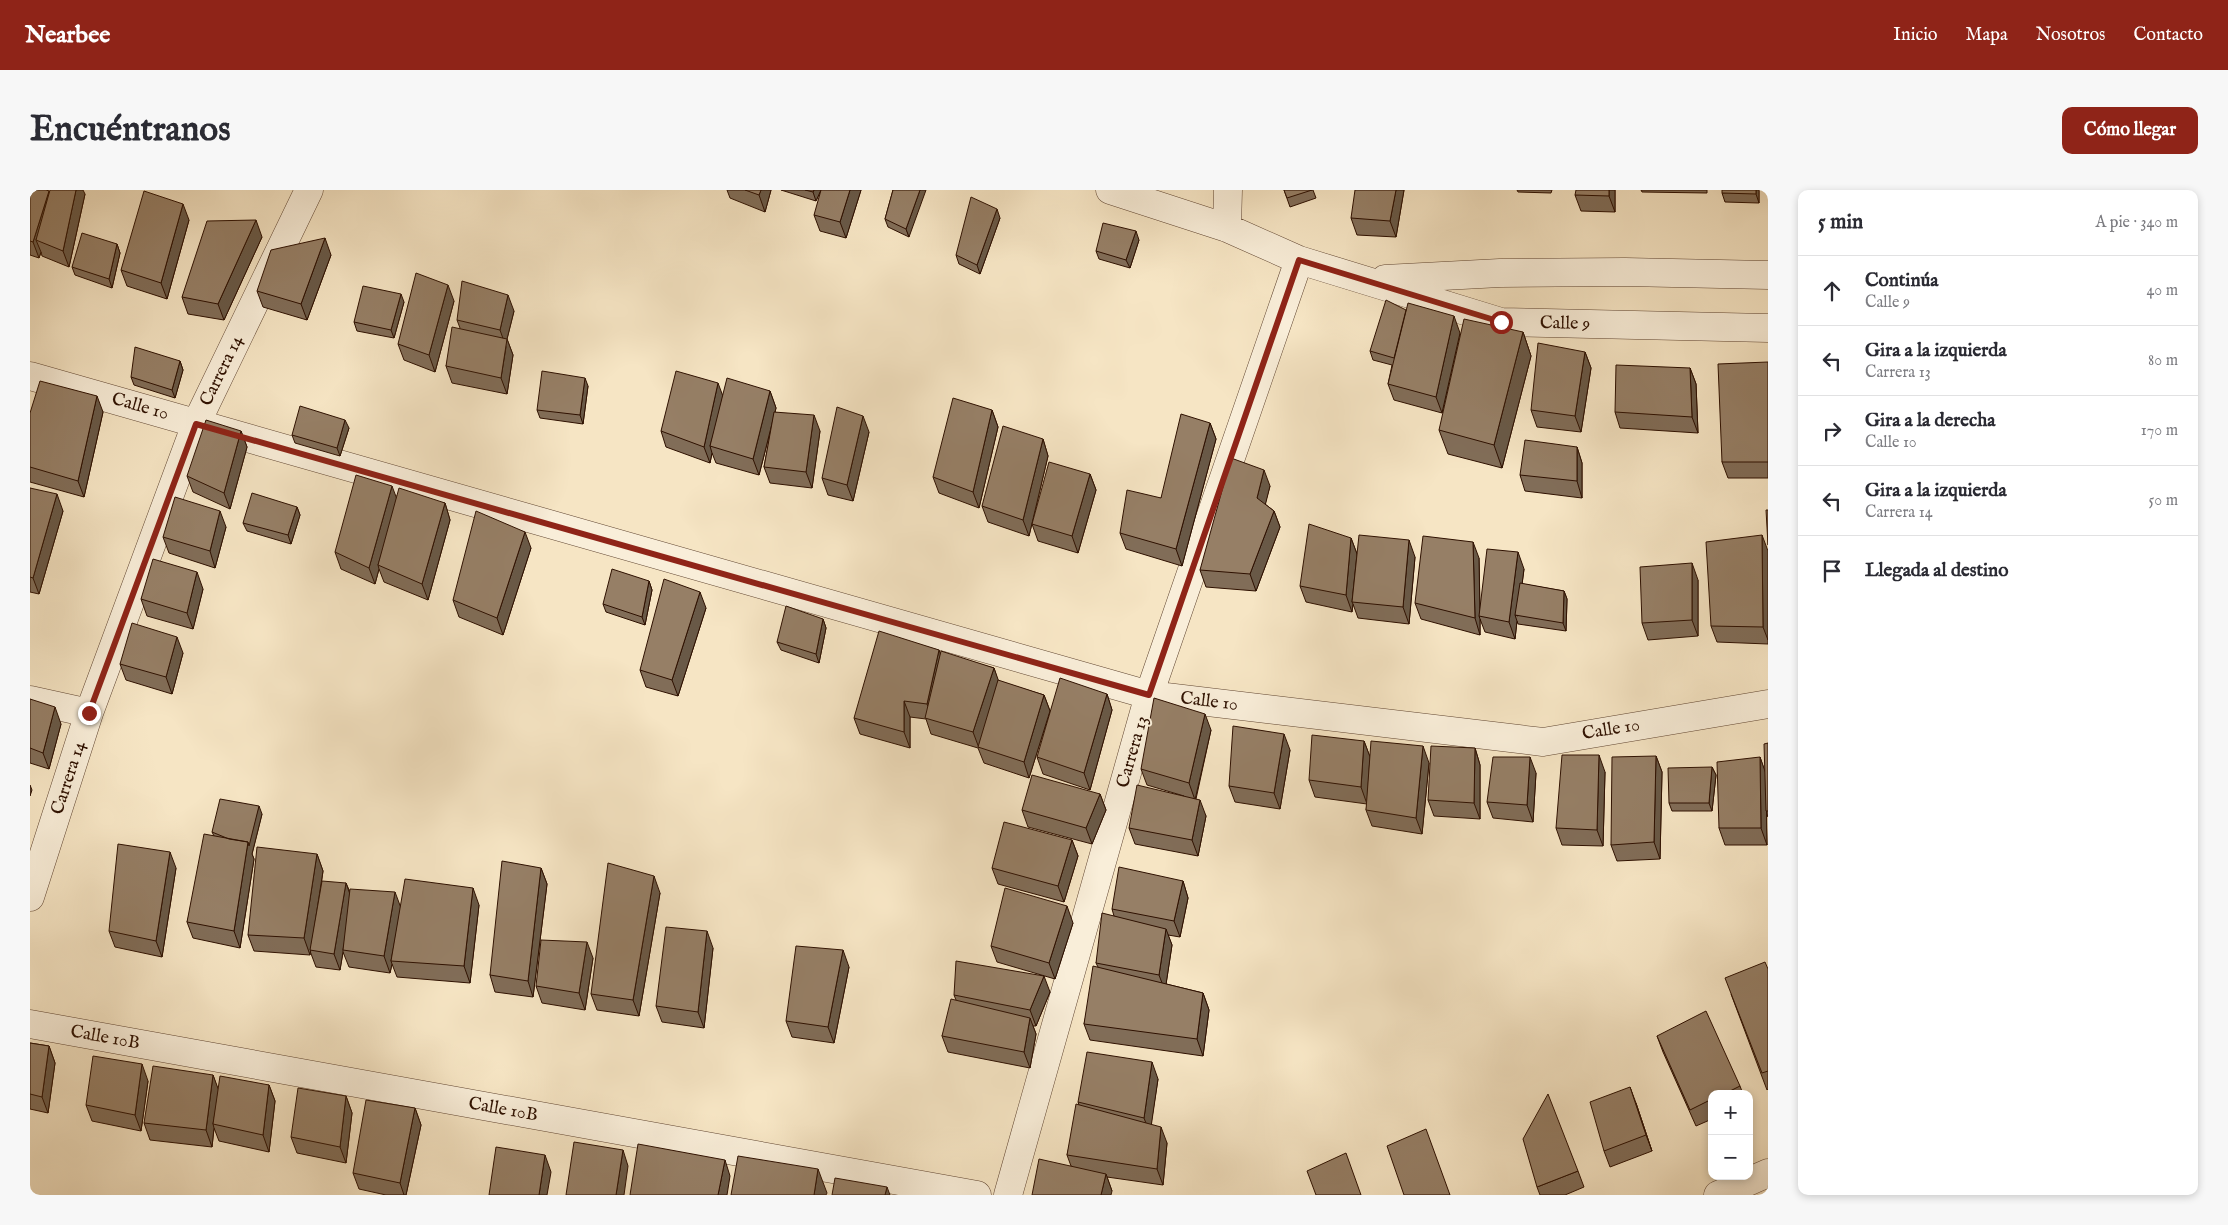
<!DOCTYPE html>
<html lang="es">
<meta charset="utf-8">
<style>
:root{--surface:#fff;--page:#f7f7f7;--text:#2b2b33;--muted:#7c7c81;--line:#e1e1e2;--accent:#8f2418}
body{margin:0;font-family:"IM FELL English",serif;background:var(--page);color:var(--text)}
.controls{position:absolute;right:15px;bottom:15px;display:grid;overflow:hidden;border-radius:10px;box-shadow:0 2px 8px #0003}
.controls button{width:45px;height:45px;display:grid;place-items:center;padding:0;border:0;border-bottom:1px solid var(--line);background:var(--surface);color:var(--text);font:25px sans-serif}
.stop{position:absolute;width:15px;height:15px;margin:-11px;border:4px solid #8f2418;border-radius:50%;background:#fff}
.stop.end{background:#8f2418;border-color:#fff;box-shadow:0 1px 5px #0008}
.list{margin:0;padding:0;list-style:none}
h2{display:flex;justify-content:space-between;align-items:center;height:65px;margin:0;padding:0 20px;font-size:21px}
h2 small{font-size:16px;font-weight:400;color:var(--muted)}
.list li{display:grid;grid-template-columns:32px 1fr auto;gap:15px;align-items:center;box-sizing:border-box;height:70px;padding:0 20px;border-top:1px solid var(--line)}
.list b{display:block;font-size:19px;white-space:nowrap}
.list p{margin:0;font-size:16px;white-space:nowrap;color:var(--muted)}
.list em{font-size:16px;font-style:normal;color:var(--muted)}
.icon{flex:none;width:28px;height:28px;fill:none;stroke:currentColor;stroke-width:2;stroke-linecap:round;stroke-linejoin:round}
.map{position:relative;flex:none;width:1738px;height:1005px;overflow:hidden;border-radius:10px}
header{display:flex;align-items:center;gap:30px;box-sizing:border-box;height:70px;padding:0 25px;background:var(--accent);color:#fff}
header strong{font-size:24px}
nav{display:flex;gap:28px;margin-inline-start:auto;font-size:18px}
.intro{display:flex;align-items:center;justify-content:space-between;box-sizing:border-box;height:120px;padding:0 30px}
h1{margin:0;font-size:35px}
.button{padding:12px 22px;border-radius:10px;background:var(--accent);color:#fff;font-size:18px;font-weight:700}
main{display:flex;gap:30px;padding:0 30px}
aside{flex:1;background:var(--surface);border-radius:10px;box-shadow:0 2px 8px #0003}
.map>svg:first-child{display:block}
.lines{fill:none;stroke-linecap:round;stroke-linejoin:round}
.minor-casing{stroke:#604531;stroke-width:29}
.minor{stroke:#f9eed9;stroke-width:28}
.wall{fill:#816d58;stroke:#2e1000}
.shaded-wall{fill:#695947;stroke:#2e1000}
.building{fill:#967f66;stroke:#2e1000}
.route{stroke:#8f2418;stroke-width:6}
.labels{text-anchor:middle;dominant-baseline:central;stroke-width:4;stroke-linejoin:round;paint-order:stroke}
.street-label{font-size:18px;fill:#2e1000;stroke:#f9eed9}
</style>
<header>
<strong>Nearbee</strong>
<nav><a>Inicio</a><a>Mapa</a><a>Nosotros</a><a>Contacto</a></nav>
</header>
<div class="intro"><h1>Encuéntranos</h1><a class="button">Cómo llegar</a></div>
<main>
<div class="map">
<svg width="1738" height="1005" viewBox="0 0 1738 1005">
<rect width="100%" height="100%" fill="#f6e5c4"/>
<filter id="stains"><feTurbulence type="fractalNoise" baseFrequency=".004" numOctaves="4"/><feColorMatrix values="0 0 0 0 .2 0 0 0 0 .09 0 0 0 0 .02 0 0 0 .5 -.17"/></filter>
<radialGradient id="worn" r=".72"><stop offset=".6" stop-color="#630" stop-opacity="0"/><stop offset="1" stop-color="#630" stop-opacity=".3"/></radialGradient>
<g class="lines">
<defs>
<path id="minor" d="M1080 0 1197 38 1269 70 1471 132 1738 138
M1197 38 1198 0
M1355 89 1470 83 1595 82 1738 85
M0 186 1119 505 1513 552 1738 514
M0 510 59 523
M0 707 59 523 166 234 279 0
M0 834 947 1005
M978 1005 1119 505 1269 70
M1688 1005 1738 983"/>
</defs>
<use href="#minor" class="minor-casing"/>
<use href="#minor" class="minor"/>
</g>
<path class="wall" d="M0 0 19 1V3L55 4 39 77 12 66 11 62 9 68 0 65Z
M697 0H741L735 22 700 8Z
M751 0H791L786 11Z
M831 0 816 48 790 41 784 25Z
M863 0 879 47 858 37 855 29Z
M1254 0H1283L1286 8 1260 17Z
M1374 0 1366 47 1327 45 1321 28Z
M1487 0H1522L1521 3 1488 2Z
M1585 0V22L1551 21 1545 5Z
M1611 0H1677V3L1612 2Z
M1729 0V13L1695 12 1692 3Z
M970 28 950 84 929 74 926 65Z
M159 30 137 109 97 96 91 80Z
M232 47 194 130 158 124 152 107Z
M1109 50 1100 78 1069 69 1066 61Z
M87 54 90 63 82 98 45 85 42 77Z
M301 65 277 130 233 117 227 101Z
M424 111 405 182 374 170 368 154Z
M374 112 364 148 327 141 324 132Z
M1376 120 1430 143 1412 223 1364 210 1358 194 1362 175 1343 170 1340 161Z
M484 121 477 149 483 165 477 204 422 193 416 176 430 138 427 130Z
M1493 142 1501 166 1472 278 1418 264 1409 240Z
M1555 162 1561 178 1551 242 1507 237 1501 220Z
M150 171 153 180 145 208 104 195 101 187Z
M1738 172V288H1698L1692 272Z
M1660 178 1666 194 1668 243 1590 238 1585 222Z
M558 196 553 234 510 228 507 220Z
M740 201 746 218 745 222 790 241 782 298 740 293 734 277 742 235 729 285 686 273 682 263 680 273 636 257 631 241 693 206Z
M962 220 968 237 949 318 909 303 903 287Z
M73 222 54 307 0 292V223Z
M1180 233 1186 249 1152 376 1096 359 1090 343 1131 308Z
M319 238 310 266 265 253 262 245Z
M211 241 217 257 200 319 163 302 157 286Z
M839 242 823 311 798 305 792 288Z
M1013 249 1018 266 999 346 958 332 952 316Z
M1547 257 1552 273V308L1495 301 1490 285Z
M1060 284 1066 300 1048 363 1008 351 1002 334Z
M1240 296 1235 314 1244 321 1250 337 1226 401 1176 397 1170 380Z
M0 298 33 321 9 404 0 402Z
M366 308 415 313 420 330 398 410 354 392 349 379 345 394 311 379 305 362Z
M267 317 270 325 261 354 217 341 213 333Z
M196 337 185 378 139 363 133 347Z
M1321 348 1327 364 1385 367 1379 434 1328 428 1323 414 1322 422 1276 412 1270 396Z
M501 358 473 445 429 427 423 410Z
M1738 361V454L1687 452 1681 436Z
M1449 368 1450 418 1494 379 1492 394 1534 401 1537 409 1536 441 1488 434 1487 431 1485 449 1455 442 1450 429V445L1391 429 1385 413Z
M1668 390V446L1618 450 1612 433Z
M619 391 622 400 615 435 576 422 573 414Z
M173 399 163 439 117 426 111 409Z
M676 418 648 506 616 497 610 480Z
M793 429 796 438 789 473 751 460 747 452Z
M153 463 142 504 96 490 90 474Z
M910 463 964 478 968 491 1014 505 1020 521 999 588 954 573 948 558 901 544 896 529 880 527V558L830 544 824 528Z
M1077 504 1082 520 1060 600 1013 584 1007 567Z
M0 509 31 534 19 579 0 573Z
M1181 540 1166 609 1176 626 1168 666 1105 654 1099 638 1154 606 1117 595 1111 579Z
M1334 551 1340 567 1338 592 1399 573 1392 644 1342 636 1336 620 1337 614 1285 607 1279 590Z
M1738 553V627L1736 622 1737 655H1695L1689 638 1730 567 1735 582Z
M1445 558 1450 575V629L1404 626 1398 610Z
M1260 560 1250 619 1205 612 1199 596Z
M1626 566 1632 582 1630 669 1587 671 1581 655Z
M1682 577 1686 585 1682 621H1642L1639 613Z
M1575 582 1573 656 1532 655 1526 638Z
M1506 583 1503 632 1463 628 1457 612Z
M1070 604 1076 620 1062 654 998 637 992 620Z
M232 624 222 664 224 669 210 758 163 748 157 732 184 646 182 642Z
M1042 650 1048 666 1034 712 968 694 962 678Z
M287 664 293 681 290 703 316 693 320 702 370 715H449L440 793 367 787 362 774 360 783 319 777 313 762 310 780 286 777 280 761V765L224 761 218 745Z
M146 678 132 767 85 757 79 741Z
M511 678 517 694 503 807 465 802 460 785Z
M1153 691 1158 708 1150 747 1138 745 1142 755 1136 794 1173 803 1179 820 1173 866 1060 850 1054 834 1068 777 1066 773 1084 726 1082 719Z
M630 703 609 826 567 820 561 804Z
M1043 733 1025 789 967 772 961 756Z
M683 758 674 838 632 832 626 816Z
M563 768 555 820 512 813 506 796Z
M819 777 804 853 762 847 756 831Z
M1738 779V899L1737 900 1701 804Z
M1020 802 1006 836H1003L1006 844 1000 878 918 862 912 846 926 810 924 805Z
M1627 846 1710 896 1713 904H1682V929L1666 936 1633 862Z
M0 853 19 856 25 873 18 923 0 919Z
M183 885 188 900 239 895 245 911 239 962 189 951 184 938 182 957 120 950 114 933Z
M1128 889 1121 934 1137 953 1133 995 1077 987 1082 1001 1041 976 1037 965 1049 915 1048 912Z
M118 891 111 941 62 931 56 915Z
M316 906 322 923 316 973 267 963 261 947Z
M1606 913 1622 961 1580 977 1574 961Z
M385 918 391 935 376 1005H356L329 999 323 983Z
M1548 981 1554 997 1535 1005H1510L1507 997Z"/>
<path class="shaded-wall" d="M46 0H53L55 4 39 77 33 61Z
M731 0H741L735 22 729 5Z
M784 0H791L786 11 783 2Z
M820 0H831L816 48 810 32Z
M890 0H896L879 47 876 39Z
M1366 0H1374L1366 47 1360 31Z
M1579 0H1585V22L1579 6Z
M1726 0H1729V13L1726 4Z
M19 1 25 17 6 50 11 62 9 68 3 52Z
M153 14 159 30 137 109 131 93Z
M967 19 970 28 950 84 947 75Z
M226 30 232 47 194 130 188 114Z
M1106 41 1109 50 1100 78 1096 70Z
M295 48 301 65 277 130 271 114Z
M87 54 90 63 82 98 79 89Z
M418 95 424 111 405 182 399 165Z
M371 104 374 112 364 148 361 140Z
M478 105 484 121 477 149 483 165 477 204 471 188 476 157 470 140Z
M1424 126 1430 143 1412 223 1406 207Z
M1493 142 1501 166 1472 278 1464 255Z
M1555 162 1561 178 1551 242 1545 226Z
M150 171 153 180 145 208 142 200Z
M1660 178 1666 194 1668 243 1662 227Z
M555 188 558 196 553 234 550 225Z
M688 193 694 209 680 256 682 263 680 273 674 257Z
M740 201 746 218 729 285 723 269Z
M67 206 73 222 54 307 48 291Z
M962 220 968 237 949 318 943 302Z
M784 225 790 241 782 298 776 282Z
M833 226 839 242 823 311 817 295Z
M315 230 319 238 310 266 307 258Z
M1180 233 1186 249 1152 376 1146 359Z
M211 241 217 257 200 319 194 303Z
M1013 249 1018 266 999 346 993 330Z
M1547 257 1552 273V308L1547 291Z
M1234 280 1240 296 1233 324 1227 308Z
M1060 284 1066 300 1048 363 1042 346Z
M362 296 368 312 348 375 349 379 345 394 339 378Z
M27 304 33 321 9 404 3 388Z
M415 313 420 330 398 410 392 394Z
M267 317 270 325 261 354 258 345Z
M190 321 196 337 185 378 180 361Z
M1244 321 1250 337 1226 401 1220 384Z
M495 342 501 358 473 445 467 428Z
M1732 345 1738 361V450L1733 437Z
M1321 348 1327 364 1322 412 1323 414 1322 422 1316 405Z
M1379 350 1385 367 1379 434 1373 417Z
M1443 352 1449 368 1450 426H1449L1450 429V445L1445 428Z
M1488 362 1494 379 1488 426 1485 425 1487 431 1485 449 1479 432Z
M1662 373 1668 390V446L1662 430Z
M167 382 173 399 163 439 157 423Z
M619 391 622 400 615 435 612 427Z
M1534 401 1537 409 1536 441 1533 433Z
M670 402 676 418 648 506 642 490Z
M793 429 796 438 789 473 786 464Z
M147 447 153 463 142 504 136 487Z
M909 460 915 477 903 530 897 514Z
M964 478 970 495 949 558 943 542Z
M1077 504 1082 520 1060 600 1054 583Z
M1014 505 1020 521 999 588 994 572Z
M874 511 880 527V558L874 542Z
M25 517 31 534 19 579 13 563Z
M1175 524 1181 540 1165 610 1159 593Z
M1254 544 1260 560 1250 619 1244 603Z
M1334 551 1340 567 1337 614 1331 597Z
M1393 556 1399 573 1392 644 1386 628Z
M1445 558 1450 575V629L1444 613Z
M1569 565 1575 582 1573 656 1567 640Z
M1626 566 1632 582 1630 669 1624 652Z
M1500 567 1506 583 1503 632 1497 615Z
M1730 567 1736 584 1737 655 1731 638Z
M1682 577 1686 585 1682 621 1679 613Z
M0 595 2 600 0 606Z
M1070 604 1076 620 1062 654 1056 638Z
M1170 610 1176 626 1168 666 1162 650Z
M229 616 232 624 222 664 224 669 210 758 204 741 218 652Z
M1042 650 1048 666 1034 712 1028 696Z
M140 662 146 678 132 767 126 751Z
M287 664 293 681 280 765 274 748Z
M511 678 517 694 503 807 498 791Z
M624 686 630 703 609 826 603 810Z
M1153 691 1158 708 1150 747 1144 731Z
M316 693 322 710 313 760V762L310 780 304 764Z
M443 698 449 715 440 793 434 776Z
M365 702 371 718 361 771 362 774 360 783 354 766Z
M1037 716 1043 733 1025 789 1019 773Z
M1136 739 1142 755 1135 801 1129 785Z
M677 741 683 758 674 838 668 822Z
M557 752 563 768 555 820 549 803Z
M813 760 819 777 804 853 798 837Z
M1014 786 1020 802 1006 836 1000 820Z
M1173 803 1179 820 1173 866 1167 849Z
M1000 828 1006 844 1000 878 994 862Z
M19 856 25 873 18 923 12 907Z
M1122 872 1128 889 1120 944 1114 928Z
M112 874 118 891 111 941 105 925Z
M183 885 189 901 183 934 184 938 182 957 176 940Z
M239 895 245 911 239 962 233 945Z
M1600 897 1606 913 1622 961 1616 945Z
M316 906 322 923 316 973 310 957Z
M385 918 391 935 376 1005H374L370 993Z
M1131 937 1137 953 1133 995 1127 979Z
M593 960 598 976 594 1005H586Z
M515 965 521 982 517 1005H509Z
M695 970 700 986 697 1005H688Z
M788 979 797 1003 796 1005H784Z
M1076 984 1082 1001 1081 1005H1071Z
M857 997 860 1005H855Z"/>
<path class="building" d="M0 0H16L19 1 3 52 0 51Z
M20 0H46L33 61 6 50Z
M715 0H731L729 5Z
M775 0H784L783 2Z
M791 0H820L810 32 784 25Z
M863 0H890L876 39 855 29Z
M1254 0H1282L1257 8Z
M1325 0H1366L1360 31 1321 28Z
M1546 0H1579V6L1545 5Z
M1692 0H1726V4L1692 3Z
M114 1 153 14 131 93 91 80Z
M941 7 967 19 947 75 926 65Z
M226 30 188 114 152 107 177 31Z
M1073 33 1106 41 1096 70 1066 61Z
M52 43 87 54 79 89 42 77Z
M295 48 271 114 227 101 241 60Z
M386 83 418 95 399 165 368 154Z
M432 91 478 105 470 140 427 130Z
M333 96 371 104 361 140 324 132Z
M1356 110 1376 120 1364 168 1340 161Z
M1378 113 1424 126 1406 207 1358 194Z
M1434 129 1493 142 1464 255 1409 240Z
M422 137 477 149 471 188 416 176Z
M1508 153 1555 162 1545 226 1501 220Z
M105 157 150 171 142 200 101 187Z
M1738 172V272H1692L1688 174Z
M1586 175 1660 178 1662 227 1585 222Z
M512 181 555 188 550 225 507 220Z
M646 181 688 193 674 257 631 241Z
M697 188 740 201 723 269 680 256Z
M10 191 67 206 48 291 0 277V223Z
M923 208 962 220 943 302 903 287Z
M270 216 315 230 307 258 262 245Z
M807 217 833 226 817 295 792 288Z
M744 222 784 225 776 282 734 277Z
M1151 224 1180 233 1146 359 1090 343 1097 300 1131 308Z
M176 230 211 241 194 303 157 286Z
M973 236 1013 249 993 330 952 316Z
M1495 250 1547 257V291L1490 285Z
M1201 268 1234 280 1227 308 1244 321 1220 384 1170 380Z
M1019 272 1060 284 1042 346 1002 334Z
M326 285 362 296 339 378 305 362Z
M0 298 27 304 3 388 0 387Z
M369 298 415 313 392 394 348 375Z
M222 303 267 317 258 345 213 333Z
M145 307 190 321 180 361 133 347Z
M1736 320H1738V355Z
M446 321 495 342 467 428 423 410Z
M1279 334 1321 348 1316 405 1270 396Z
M1329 345 1379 350 1373 417 1322 412Z
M1732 345 1733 437 1681 436 1676 352Z
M1393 346 1443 352 1445 428 1385 413Z
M1457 359 1488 362 1479 432 1449 426Z
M123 369 167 382 157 423 111 409Z
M1662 373V430L1612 433 1610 377Z
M582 379 619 391 612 427 573 414Z
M634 389 670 402 642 490 610 480Z
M1490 393 1534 401 1533 433 1485 425Z
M756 416 793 429 786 464 747 452Z
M102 433 147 447 136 487 90 474Z
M849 441 909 460 897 514 874 511V542L824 528Z
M911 461 964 478 943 542 895 528Z
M1030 488 1077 504 1054 583 1007 567Z
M968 490 1014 505 994 572 948 557Z
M1124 508 1175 524 1159 593 1111 579Z
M0 509 25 517 13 563 0 558Z
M1203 536 1254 544 1244 603 1199 596Z
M1282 545 1334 551 1331 597 1279 590Z
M1341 551 1393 556 1386 628 1336 620Z
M1738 553V621H1736L1734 554Z
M1401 556 1445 558 1444 613 1398 610Z
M1532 565H1569L1567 640 1526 638Z
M1626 566 1624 652 1581 655 1582 567Z
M1463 567H1500L1497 615 1457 612Z
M1730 567 1731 638H1689L1687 572Z
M1682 577 1679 613H1639L1638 578Z
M1002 585 1070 604 1056 638 992 620Z
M1107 595 1170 610 1162 650 1099 638Z
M190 609 229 616 219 656 218 652 199 649 182 642Z
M974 632 1042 650 1028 696 962 678Z
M174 644 218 652 204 741 157 732Z
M88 654 140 662 126 751 79 741Z
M227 657 287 664 274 748 218 745Z
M472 671 511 678 498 791 460 785Z
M578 673 624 686 603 810 561 804Z
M1089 677 1153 691 1144 731 1082 719Z
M375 689 443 698 434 776 361 771Z
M292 691 316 693 304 764 280 760Z
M975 698 1037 716 1019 773 961 756Z
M320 699 365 702 354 766 313 760Z
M1072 723 1136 739 1129 785 1066 773Z
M636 737 677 741 668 822 626 816Z
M511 750 557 752 549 803 506 796Z
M766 756 813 760 798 837 756 831Z
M926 771 1014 786 1000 820 924 805Z
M1735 772 1738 779V881L1732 883 1695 788Z
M1063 776 1173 803 1167 849 1054 834Z
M921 809 1000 828 994 862 912 846Z
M1676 821 1710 896 1694 904H1682V909L1660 920 1627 846Z
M0 853 19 856 12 907 0 904Z
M1057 862 1122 872 1114 928 1048 912Z
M63 866 112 874 105 925 56 915Z
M123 876 183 885 176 940 114 933Z
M190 886 239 895 233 945 183 934Z
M1600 897 1616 945 1574 961 1560 912Z
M268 898 316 906 310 957 261 947Z
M1518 904 1548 981 1507 997 1493 949Z
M336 910 385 918 370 993 323 983Z
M1046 914 1131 937 1127 979 1037 965Z
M1396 939 1420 1005H1374L1357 956Z
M544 952 593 960 586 1005H536Z
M608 954 695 970 688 1005H600Z
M466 957 515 965 509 1005H459Z
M1316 963 1331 1005H1286L1277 981Z
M708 966 788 979 784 1005H701Z
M1009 969 1076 984 1071 1005H1002Z
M805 988 857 997 855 1005H802Z"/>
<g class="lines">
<path class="route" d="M59 523 166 234 1119 505 1269 70 1471 132"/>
</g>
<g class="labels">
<g class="street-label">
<text transform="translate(1535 134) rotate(1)">Calle 9</text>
<text transform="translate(192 181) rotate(-64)">Carrera 14</text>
<text transform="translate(110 217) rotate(16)">Calle 10</text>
<text transform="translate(1179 512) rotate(7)">Calle 10</text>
<text transform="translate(1581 540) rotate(-9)">Calle 10</text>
<text transform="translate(1103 562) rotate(-74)">Carrera 13</text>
<text transform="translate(39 588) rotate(-72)">Carrera 14</text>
<text transform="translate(75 848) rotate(10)">Calle 10B</text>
<text transform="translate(473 920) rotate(10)">Calle 10B</text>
</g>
</g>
<rect width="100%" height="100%" filter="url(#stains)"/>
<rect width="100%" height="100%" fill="url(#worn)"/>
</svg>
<div class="controls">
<button>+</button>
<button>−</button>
</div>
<div class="stop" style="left:1471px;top:132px"></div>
<div class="stop end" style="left:59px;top:523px"></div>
</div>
<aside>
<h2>5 min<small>A pie · 340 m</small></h2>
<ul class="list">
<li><svg class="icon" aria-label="ahead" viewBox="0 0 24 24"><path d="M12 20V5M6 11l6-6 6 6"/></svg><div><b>Continúa</b><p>Calle 9</p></div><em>40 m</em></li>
<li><svg class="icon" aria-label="left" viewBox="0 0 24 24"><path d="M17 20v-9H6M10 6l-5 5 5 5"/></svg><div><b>Gira a la izquierda</b><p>Carrera 13</p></div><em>80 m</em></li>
<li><svg class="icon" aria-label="right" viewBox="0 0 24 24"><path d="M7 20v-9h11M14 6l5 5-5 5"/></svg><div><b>Gira a la derecha</b><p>Calle 10</p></div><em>170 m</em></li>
<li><svg class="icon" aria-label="left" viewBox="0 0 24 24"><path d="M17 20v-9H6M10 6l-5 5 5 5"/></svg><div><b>Gira a la izquierda</b><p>Carrera 14</p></div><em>50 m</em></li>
<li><svg class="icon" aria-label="arrive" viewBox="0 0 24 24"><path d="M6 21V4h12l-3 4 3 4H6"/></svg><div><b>Llegada al destino</b></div></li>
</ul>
</aside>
</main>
